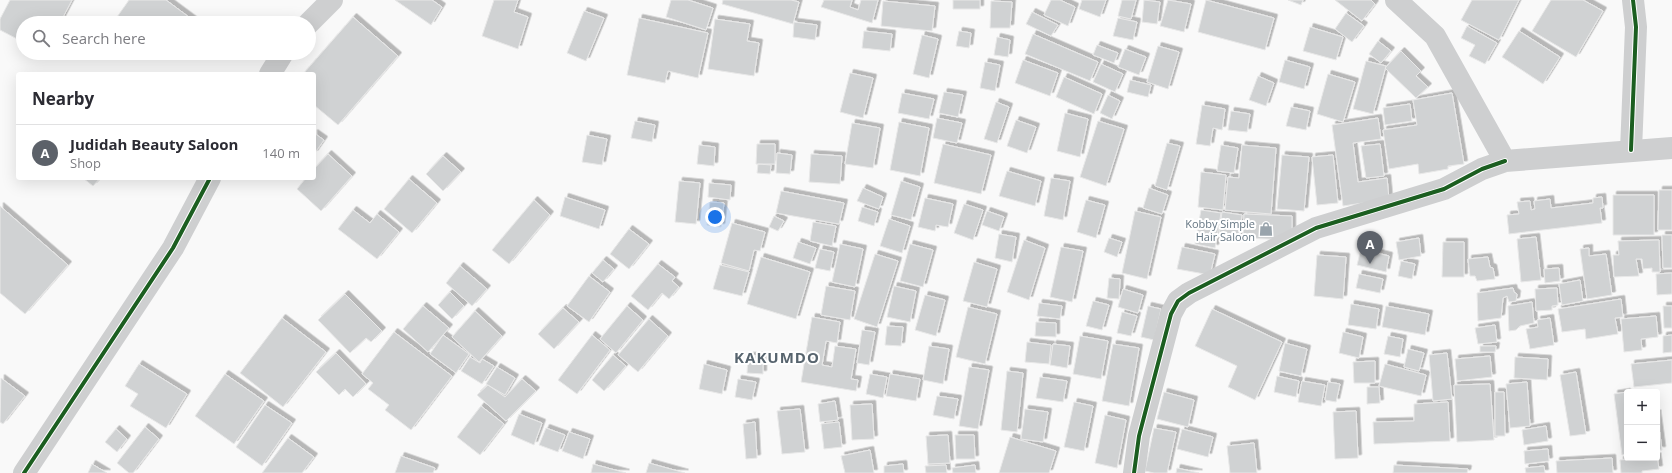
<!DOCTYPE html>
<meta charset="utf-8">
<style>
:root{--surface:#fff;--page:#f2f2f3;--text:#2b2b33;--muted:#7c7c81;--line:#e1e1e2;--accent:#5c6169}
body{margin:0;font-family:"Open Sans",sans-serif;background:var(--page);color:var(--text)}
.controls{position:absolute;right:12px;bottom:12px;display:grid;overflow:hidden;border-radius:4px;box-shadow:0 4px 16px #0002}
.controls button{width:36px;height:36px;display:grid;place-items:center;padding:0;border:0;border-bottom:1px solid var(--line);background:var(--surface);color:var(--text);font:20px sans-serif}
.you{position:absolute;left:715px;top:217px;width:14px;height:14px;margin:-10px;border:3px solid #fff;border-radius:50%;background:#1a73e8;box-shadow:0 0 0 6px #1a73e833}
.badge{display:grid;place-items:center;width:26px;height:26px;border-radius:50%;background:var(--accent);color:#fff;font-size:13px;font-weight:700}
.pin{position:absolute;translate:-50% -33px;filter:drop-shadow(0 1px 2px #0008)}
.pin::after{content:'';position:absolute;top:21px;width:14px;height:12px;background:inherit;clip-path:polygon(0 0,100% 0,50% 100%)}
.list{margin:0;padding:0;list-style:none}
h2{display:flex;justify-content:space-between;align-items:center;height:52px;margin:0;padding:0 16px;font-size:17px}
h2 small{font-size:13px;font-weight:400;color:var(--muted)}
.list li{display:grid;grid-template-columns:26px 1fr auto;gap:12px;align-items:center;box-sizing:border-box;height:56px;padding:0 16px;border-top:1px solid var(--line)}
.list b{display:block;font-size:15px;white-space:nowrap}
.list p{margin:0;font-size:13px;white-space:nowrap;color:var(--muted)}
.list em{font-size:13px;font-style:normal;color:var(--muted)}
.icon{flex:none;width:22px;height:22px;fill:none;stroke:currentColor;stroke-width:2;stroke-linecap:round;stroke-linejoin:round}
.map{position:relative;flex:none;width:1672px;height:473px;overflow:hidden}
.search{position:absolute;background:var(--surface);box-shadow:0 4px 16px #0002;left:16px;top:16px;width:300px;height:44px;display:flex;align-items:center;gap:10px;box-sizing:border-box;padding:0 14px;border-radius:22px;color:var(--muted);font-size:15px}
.panel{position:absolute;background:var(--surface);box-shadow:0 4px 16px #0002;left:16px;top:72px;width:300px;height:108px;border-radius:4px}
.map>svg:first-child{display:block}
.building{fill:#d0d2d3;stroke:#e8e8e8;filter:url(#shadow)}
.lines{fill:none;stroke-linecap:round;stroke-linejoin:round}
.minor{stroke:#cecfd0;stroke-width:22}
.cycleway-casing{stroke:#fff;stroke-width:6}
.cycleway{stroke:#1b5e20;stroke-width:4}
.labels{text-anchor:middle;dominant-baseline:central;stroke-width:4;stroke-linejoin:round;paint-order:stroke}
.poi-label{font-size:11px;fill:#657683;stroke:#fff;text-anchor:end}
.district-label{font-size:15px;font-weight:bold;letter-spacing:1px;fill:#57646e;stroke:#fff}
</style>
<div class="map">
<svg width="1672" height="473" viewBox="0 0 1672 473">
<defs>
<filter id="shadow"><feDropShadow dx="3.5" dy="-3.5" stdDeviation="0" flood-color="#0004"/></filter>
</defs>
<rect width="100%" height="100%" fill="#f9f9f9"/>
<path class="building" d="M10 0H72L60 23H23V42L0 30V19Z
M129 0H166L197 23H125L117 17Z
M395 0H432L442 7 431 25Z
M494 0H518L514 12 528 17 518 49 482 36Z
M671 0H688L713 8 706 30 666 17Z
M723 0H791L799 2 793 24 722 4Z
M824 0H852L850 7 858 10 861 0H878L872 23 821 7Z
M953 0H980V9H953Z
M1051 0H1060L1075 7 1068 26 1044 15Z
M1082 0H1106L1100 17 1079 9Z
M1122 0H1136L1131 19 1118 16Z
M1144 0 1160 2 1157 24 1142 22Z
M1168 0 1191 4 1184 32 1160 26Z
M1206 0 1274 18 1265 50 1198 32Z
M1288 0H1303L1301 5Z
M1335 0H1371L1375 4 1362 21Z
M1472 0H1519L1499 40 1461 20Z
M1551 0H1583L1603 11 1576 57 1532 31Z
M883 1 935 6 932 31 881 26Z
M991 1 1012 2 1010 28H990Z
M584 11 604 18 586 61 567 53Z
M1032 12 1058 25 1051 36 1026 24Z
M1346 13 1364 26 1352 42 1335 29Z
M353 17 398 56 338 125 314 105V74H303Z
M639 18 708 33 698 78 668 71 665 83 627 75Z
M1118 18 1137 22 1133 40 1113 36Z
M715 19 750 24 747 41 759 43 754 76 708 69Z
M794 22 817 25 815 40 793 37Z
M1467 26 1497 43 1485 64 1469 56 1475 45 1461 38Z
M1310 27 1343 37 1336 60 1303 51Z
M864 31 892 34 890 51 862 48Z
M959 31 971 33 969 48 956 46Z
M1519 31 1560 57 1543 84 1502 57Z
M1033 34 1098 62 1090 81 1025 54Z
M922 35 938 39 929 78 913 74Z
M997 37 1010 40 1008 57 994 55Z
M1378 41 1391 51 1381 63 1369 54Z
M1097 45 1118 53 1114 63 1093 55Z
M1158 46 1179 52 1168 89 1147 82Z
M1125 49 1146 57 1139 75 1118 67Z
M1401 51 1421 71 1416 76 1428 87 1416 98 1385 68Z
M1023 60 1058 73 1050 96 1015 83Z
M1285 60 1310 67 1304 89 1279 82Z
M1366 61 1386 66 1373 114 1353 109Z
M985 62 1000 65 995 91 980 88Z
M1101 64 1123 74 1115 92 1093 82Z
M850 73 873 78 863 118 840 112Z
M1328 74 1355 82 1343 122 1317 114Z
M1258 76 1274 83 1266 106 1249 100Z
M1064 77 1102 94 1094 114 1056 97Z
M1130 80 1151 85 1148 97 1127 92Z
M944 92 963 95 958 117 939 113Z
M902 93 934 99 929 119 898 113Z
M1452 93 1464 164 1448 166V169L1419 174 1418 164 1389 169 1383 130 1417 125 1413 100Z
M1108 95 1120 101 1112 119 1100 113Z
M996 102 1009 107 997 143 984 139Z
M1410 104 1412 121 1385 125 1383 108Z
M1202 105 1225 109 1222 130 1213 128 1210 146 1196 144Z
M1291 107 1310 111 1306 130 1286 126Z
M1231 111 1250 114 1247 132 1228 130Z
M1065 113 1088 119 1080 157 1057 151Z
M937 118 962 123 957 143 933 138Z
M1378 118 1381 139 1353 143 1358 182 1387 178 1389 199 1343 206 1332 125Z
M1016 120 1036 127 1027 153 1007 146Z
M635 121 655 125 652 142 631 138Z
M1098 121 1124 129 1106 186 1080 177Z
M899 122 929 128 920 176 890 170Z
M852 123 880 128 873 168 845 164Z
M314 133 324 140 314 154Z
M587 135 607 139 602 165 582 162Z
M1167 143 1180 146 1167 190 1155 186Z
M757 144H775V164H756Z
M943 144 991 155 981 194 934 183Z
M1380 144 1384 176 1366 178 1361 146Z
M699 145 715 147 714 166 697 164Z
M1221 145 1238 148 1234 173 1217 171Z
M1242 145 1276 148 1271 214 1225 210 1228 177 1239 178Z
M777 153 792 155 790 174 776 173Z
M328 154 352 176 321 211 297 189 306 178H314V169Z
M811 154 842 156 840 184 809 182Z
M1282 155 1309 157 1304 211 1277 209Z
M1333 155 1338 203 1317 205 1312 157Z
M443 156 461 172 443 191 426 174Z
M758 164 771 165 770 174 757 173Z
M1007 171 1041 181 1035 206 999 196Z
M1201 172 1226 175 1223 210 1198 207Z
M83 178H100L93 186Z
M1051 178 1070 181 1063 220 1044 216Z
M409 179 437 203 412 233 384 209Z
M679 181 700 183 696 224 675 222Z
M901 181 920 187 911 220 891 215Z
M709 183 731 185 730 200 708 197Z
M863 188 883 197 879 209 857 201Z
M1149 188 1168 195 1162 214 1143 208Z
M1659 190H1672V230H1658Z
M781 191 844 203 839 224 776 213Z
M1613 195H1654V235H1613Z
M565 197 605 210 599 229 560 216Z
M1602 197 1603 208H1600L1602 223 1509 234 1507 215 1519 214 1517 202 1530 201 1531 210 1535 209 1534 201 1550 199 1551 208 1593 203V198Z
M925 198 953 204 948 227 936 225 935 231 918 227Z
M534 200 550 215 509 264 492 250Z
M1086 200 1105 205 1096 238 1077 232Z
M710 202 724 203 721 227 707 225Z
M964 204 983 210 973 240 954 233Z
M0 206 68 265 25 314 0 293Z
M862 207 878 212 874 226 858 221Z
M353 210 370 223 377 214 399 232 377 259 338 229Z
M1201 210 1221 213 1215 248 1195 244Z
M987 211 1004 217 999 231 982 225Z
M1135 211 1161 217 1147 279 1122 273Z
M1222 212 1242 215 1239 239 1219 236Z
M1244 214 1292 216V240L1243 238Z
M774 216 784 221 778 231 769 227Z
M889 219 910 226 902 253 880 246Z
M813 222 836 226 832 246 810 241Z
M732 223 765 232 760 251 754 250 749 271 721 263Z
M629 229 649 244 629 269 610 254Z
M999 234 1016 237 1012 262 995 258Z
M1662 235H1672V268H1663Z
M1536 237 1541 280 1521 282 1517 239Z
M1109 238 1122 242 1117 257 1104 252Z
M1419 238 1421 256 1399 260 1396 242Z
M1024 240 1045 248 1029 300 1007 292Z
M1659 240 1660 272H1652V268L1643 269 1642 259H1636L1639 276 1614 277 1613 255H1619L1618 241Z
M798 242 816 248 810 264 793 258Z
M1443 242H1464V277H1442Z
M840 244 863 249 855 287 832 282Z
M910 244 933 250 923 287 900 281Z
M1061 247 1083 251 1072 302 1050 297Z
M1182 247 1215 254 1210 275 1177 269Z
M1589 248V256L1606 254 1612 295 1587 299 1580 249Z
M820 249 834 252 830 271 815 268Z
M1361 249 1389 256 1386 272 1357 265Z
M875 254 898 261 877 327 854 319Z
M1317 255 1346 257 1343 299 1314 296Z
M761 257 810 272 796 319 747 304Z
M1488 257 1490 267 1493 268 1495 279 1477 281 1475 276H1470L1468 259Z
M603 260 614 269 603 282 592 273Z
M1401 261 1415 264 1412 279 1398 276Z
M974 262 997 269 987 307 963 301Z
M658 264 675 277 672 281 679 287 669 299 662 293 648 310 631 296Z
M720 265 749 272 742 296 713 289Z
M460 266 487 289 472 306 446 283Z
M1559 268 1560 281 1545 283 1544 269Z
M1672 273V294L1657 295 1656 274Z
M1359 274 1383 279 1380 293 1356 288Z
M589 276 610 292 589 322 567 306Z
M1109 278 1120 279 1119 299 1107 298Z
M1580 280 1583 301 1562 305 1559 284Z
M826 286 855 291 850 320 821 315Z
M894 286 916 291 910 322 887 317Z
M1513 288 1514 292 1517 294 1516 301 1509 302 1507 296 1503 298 1501 318 1478 321 1477 293Z
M1557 288 1558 305 1552 306V310L1536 311 1535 289Z
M1123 289 1143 295 1138 313 1118 307Z
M450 292 464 306 452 319 438 305Z
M345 294 382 331 371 342 366 338 350 353 318 320Z
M925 295 945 300 936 336 915 330Z
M1621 299 1623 317 1615 318 1618 334 1586 339 1585 329 1562 332 1558 309Z
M1093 301 1109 305 1102 330 1086 326Z
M1532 302 1534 323 1520 326 1516 330 1509 331 1508 306Z
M1039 303 1062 306 1060 319 1037 316Z
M1351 304 1379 309 1376 329 1348 325Z
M423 306 449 328 428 352 403 329Z
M627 306 643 320 616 353 600 339Z
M1148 306 1161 309 1154 340 1141 337Z
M1386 306 1429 314 1425 335 1382 327Z
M1663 306H1672V328H1664Z
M968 307 997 314 985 364 956 357Z
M563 308 579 322 554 349 538 334Z
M1212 309 1282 342 1255 400 1228 387 1237 366 1195 346Z
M475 311 502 336 479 362 452 337Z
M1122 312 1137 316 1131 336 1117 333Z
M1656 316 1658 337 1641 339 1642 350 1624 352 1621 319Z
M812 317 840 322 837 343 826 341 822 365 832 367 835 346 856 349 851 379 858 380 856 391 801 382Z
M282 318 326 352 283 407 240 373Z
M1550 318 1554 345 1530 349 1526 329 1538 327 1537 320Z
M649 319 668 336 638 372 618 355Z
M1036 322 1056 323V337L1035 336Z
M1495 325 1497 342 1478 344 1475 328Z
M887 326 903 327 901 346 885 345Z
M862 330 875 332 869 365 857 363Z
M394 332 452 376 411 430 385 410 389 405 368 389 373 383 362 374Z
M1343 332 1363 337 1359 358 1339 353Z
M443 335 469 354 456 373 430 354Z
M592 335 610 350 577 394 558 380Z
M1672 335V352L1663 353V336Z
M1080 336 1108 341 1101 379 1073 374Z
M1388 336 1403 339 1400 357 1384 354Z
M1027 342 1051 345 1049 364 1025 362Z
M1285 343 1307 349 1301 376 1279 371Z
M1053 344 1070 346 1067 368 1050 365Z
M1113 344 1139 348 1129 406 1102 401Z
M929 346 949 349 943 384 923 380Z
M1480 346H1496L1495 352H1480Z
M1408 349 1424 353 1419 371 1404 367Z
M336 353 366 384 353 397 345 389 339 395 316 372Z
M1447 353 1452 399 1433 401 1429 355Z
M613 355 626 366 604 391 592 380Z
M748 356H763V374L747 373Z
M1490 356 1492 377 1457 381 1455 359Z
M470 357 480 363 482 359 494 366 482 384 461 371Z
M1515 357 1548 359 1547 380 1514 378Z
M1672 360V383L1634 387 1631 364Z
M1375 361V383H1354L1353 362Z
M139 364 187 394 166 428 130 406 138 394 125 386Z
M704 364 727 370 722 394 699 389Z
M1385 364 1426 375 1421 396 1379 386Z
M497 367 515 378 505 395 486 384Z
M969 367 989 370 978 429 959 426Z
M1007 371 1023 373 1017 432 1001 430Z
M1576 372 1586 434 1570 436 1560 375Z
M225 374 264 401 234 444 195 416Z
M870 374 887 377 883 398 866 394Z
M890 374 920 379 916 401 886 396Z
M1277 376 1299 381 1296 397 1274 392Z
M1040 377 1067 381 1063 402 1036 398Z
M1 378 25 396 3 424 0 422Z
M522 379 536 391 506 421 477 395 488 385 505 397Z
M738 379 756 382 752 400 735 397Z
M1302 381 1325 385 1321 406 1298 402Z
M1328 382 1340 384 1336 402 1325 400Z
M1527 382 1530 426 1510 428 1506 384Z
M1490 384 1494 440 1457 442 1454 385Z
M1367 387H1379L1380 403 1367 404Z
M1164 392 1194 400 1188 427 1157 419Z
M1495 392H1504L1505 436H1495Z
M1627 392V454L1622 455 1614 394Z
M937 396 958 399 954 419 933 415Z
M835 401 838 420 820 422 818 404Z
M1074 402 1093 406 1084 451 1064 447Z
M1448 402 1450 441 1374 444 1373 422 1414 421V404Z
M872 404 874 439 852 440 850 405Z
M265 405 292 423 262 466 236 447Z
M481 406 504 424 480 455 457 437Z
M800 409 805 452 782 454 777 411Z
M1025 409 1048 412 1043 442 1021 439Z
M1356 411 1358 458 1335 459 1333 412Z
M1657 413 1662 450H1657Z
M519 414 542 423 534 445 511 435Z
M1105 415 1126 420 1117 468 1095 463Z
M755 422 757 458 746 459 743 424Z
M839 422 842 447 824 449 821 424Z
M1546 426 1548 441 1524 445 1522 430Z
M145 427 159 439 133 473H129L117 463Z
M546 428 565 435 558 452 539 445Z
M1154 428 1176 432 1167 473H1154L1145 471Z
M116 429 127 439 117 452 105 442Z
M1182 429 1213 437 1208 457 1177 449Z
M569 432 590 439 583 459 562 451Z
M948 435 950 463 928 464 926 436Z
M955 435H974L975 459H956Z
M1010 437 1056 451 1049 473H999Z
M288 438 314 457 302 473H262Z
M1254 443 1257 473H1230L1227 446Z
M1548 449 1549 461 1525 464 1524 451Z
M870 450 874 473H845L841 456Z
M401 456 435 468 433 473H395Z
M1657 456 1659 469 1642 471V473H1621L1620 460 1657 458Z
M1612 458 1613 473H1557L1556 461Z
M649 463 685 473H646Z
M92 464 107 473H88Z
M593 464 626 473H591Z
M903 464 904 473H884V466Z
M946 465 947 473H926L925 466Z
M975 465 976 473H953L952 468Z
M1394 465 1468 469 1467 473H1393Z
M1544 466 1545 473H1526L1525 468Z
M1177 468 1199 473H1176Z"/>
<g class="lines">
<path class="minor" d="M1396 0 1435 36 1505 161 1672 148
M309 23 332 0
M270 74 283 53
M1631 150 1636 27 1633 0
M24 473 173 248 210 178
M1134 473 1139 436 1171 314 1178 301 1189 293 1316 228 1444 189 1482 169 1505 161"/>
<defs>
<path id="cycleway" d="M1631 150 1636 27 1633 0
M24 473 173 248 210 178
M1134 473 1139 436 1171 314 1178 301 1189 293 1316 228 1444 189 1482 169 1505 161"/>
</defs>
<use href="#cycleway" class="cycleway-casing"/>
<use href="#cycleway" class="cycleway"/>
</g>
<defs>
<symbol id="shop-bare" viewBox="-9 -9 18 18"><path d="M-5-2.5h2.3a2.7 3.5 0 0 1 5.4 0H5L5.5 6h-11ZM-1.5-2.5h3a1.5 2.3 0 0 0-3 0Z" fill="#99a4ac" stroke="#fff" stroke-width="2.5" paint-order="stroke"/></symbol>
</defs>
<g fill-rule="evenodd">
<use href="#shop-bare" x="1256" y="219" width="20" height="20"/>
</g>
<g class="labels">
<g class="poi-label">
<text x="1255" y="223">Kobby Simple<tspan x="1255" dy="13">Hair Saloon</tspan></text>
</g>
<g class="district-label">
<text x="777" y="357">KAKUMDO</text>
</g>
</g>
</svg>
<div class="controls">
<button>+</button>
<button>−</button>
</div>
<div class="you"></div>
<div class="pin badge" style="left:1370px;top:264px">A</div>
<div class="search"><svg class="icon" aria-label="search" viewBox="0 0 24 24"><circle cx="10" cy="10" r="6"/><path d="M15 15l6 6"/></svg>Search here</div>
<section class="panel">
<h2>Nearby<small></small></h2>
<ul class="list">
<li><span class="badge">A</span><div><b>Judidah Beauty Saloon</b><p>Shop</p></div><em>140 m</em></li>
</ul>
</section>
</div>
